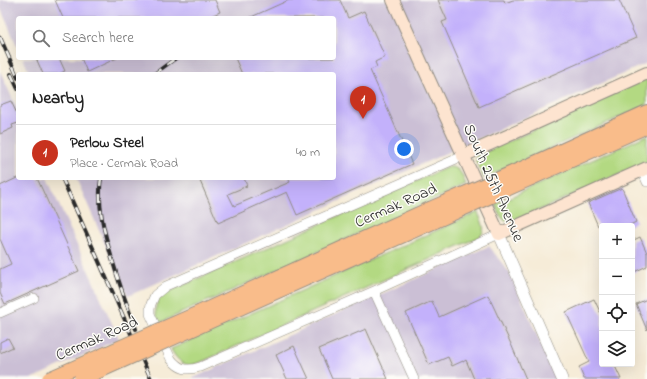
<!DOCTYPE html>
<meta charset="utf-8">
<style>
:root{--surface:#fff;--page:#f2f2f2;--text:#222;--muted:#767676;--line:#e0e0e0;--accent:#c8321e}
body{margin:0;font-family:"Indie Flower",sans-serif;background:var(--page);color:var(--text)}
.controls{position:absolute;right:12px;bottom:12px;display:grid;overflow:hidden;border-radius:4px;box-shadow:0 4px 16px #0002}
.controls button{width:36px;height:36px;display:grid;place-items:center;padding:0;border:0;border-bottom:1px solid var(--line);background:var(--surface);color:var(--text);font:20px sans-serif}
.you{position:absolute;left:404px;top:149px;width:14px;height:14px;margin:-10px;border:3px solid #fff;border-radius:50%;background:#1a73e8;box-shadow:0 0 0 6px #1a73e833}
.badge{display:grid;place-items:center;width:26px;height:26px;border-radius:50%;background:var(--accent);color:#fff;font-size:13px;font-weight:700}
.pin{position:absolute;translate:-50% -33px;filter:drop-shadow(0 1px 2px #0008)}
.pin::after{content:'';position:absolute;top:21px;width:14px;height:12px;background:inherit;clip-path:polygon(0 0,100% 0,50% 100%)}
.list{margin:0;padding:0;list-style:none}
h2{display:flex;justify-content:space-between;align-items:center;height:52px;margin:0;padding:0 16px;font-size:17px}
h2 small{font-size:13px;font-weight:400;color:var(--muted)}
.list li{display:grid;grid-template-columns:26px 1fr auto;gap:12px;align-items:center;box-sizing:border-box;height:56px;padding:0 16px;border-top:1px solid var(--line)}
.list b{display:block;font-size:15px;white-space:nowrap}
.list p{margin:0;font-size:13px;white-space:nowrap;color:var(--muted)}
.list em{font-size:13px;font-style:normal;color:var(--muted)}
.icon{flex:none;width:22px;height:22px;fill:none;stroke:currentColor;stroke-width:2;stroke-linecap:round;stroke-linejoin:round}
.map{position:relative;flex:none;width:647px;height:379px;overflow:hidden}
.search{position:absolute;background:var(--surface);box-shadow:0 4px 16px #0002;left:16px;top:16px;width:320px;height:44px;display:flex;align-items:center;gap:10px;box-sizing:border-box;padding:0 14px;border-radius:4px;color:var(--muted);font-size:15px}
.panel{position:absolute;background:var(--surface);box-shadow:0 4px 16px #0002;left:16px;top:72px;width:320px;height:108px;border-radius:4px}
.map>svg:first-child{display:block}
.industrial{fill:#cbbfd5}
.green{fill:#b3d982;stroke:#6f8256}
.building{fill:#c3b1fb}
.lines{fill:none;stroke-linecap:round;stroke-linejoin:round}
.minor-casing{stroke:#908c82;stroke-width:10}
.tertiary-casing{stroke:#908c82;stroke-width:12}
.secondary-casing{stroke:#908c82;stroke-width:14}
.primary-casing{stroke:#908c82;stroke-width:16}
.minor{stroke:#fff;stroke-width:9}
.tertiary{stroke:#fff;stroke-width:11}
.secondary{stroke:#fde4d0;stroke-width:12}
.primary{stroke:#f9bc8a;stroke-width:14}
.rail-casing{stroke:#2b2b2b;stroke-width:4}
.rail{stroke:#fdfcf7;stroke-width:2.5;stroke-dasharray:8;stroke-linecap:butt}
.primary-bridge-casing{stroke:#908c82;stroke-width:16;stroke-linecap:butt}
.primary-bridge{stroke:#f9bc8a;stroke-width:14}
.labels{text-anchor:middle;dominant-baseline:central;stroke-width:3;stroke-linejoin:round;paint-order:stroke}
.street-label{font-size:16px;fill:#2b2b2b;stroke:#fdfcf7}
</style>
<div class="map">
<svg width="647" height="379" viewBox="0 0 647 379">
<rect width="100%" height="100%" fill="#fdfcf7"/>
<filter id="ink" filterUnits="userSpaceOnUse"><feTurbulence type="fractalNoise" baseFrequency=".025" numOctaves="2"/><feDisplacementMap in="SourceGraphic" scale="8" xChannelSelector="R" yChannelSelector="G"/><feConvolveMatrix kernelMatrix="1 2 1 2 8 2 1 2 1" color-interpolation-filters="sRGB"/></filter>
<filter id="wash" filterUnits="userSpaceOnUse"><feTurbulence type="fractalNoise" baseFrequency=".012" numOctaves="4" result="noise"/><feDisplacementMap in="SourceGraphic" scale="16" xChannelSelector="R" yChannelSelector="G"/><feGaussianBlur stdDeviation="0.9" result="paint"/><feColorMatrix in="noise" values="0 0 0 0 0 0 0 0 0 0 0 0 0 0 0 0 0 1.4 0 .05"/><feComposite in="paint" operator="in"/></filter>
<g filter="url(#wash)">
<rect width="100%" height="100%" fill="#f6ecd8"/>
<path class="industrial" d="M0 0H647V63L128 296 76 178H334V74H30L23 58H334V18H18V48L0 7Z
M0 71 18 111V178H47L119 339 31 379H0Z
M489 246 511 275 556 379H191Z"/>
<path class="green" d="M647 78V105L484 178 476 161 477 156Z
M647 135V162L512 222C501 223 499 212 495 204Z
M448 167C461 166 462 176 466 185L159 323C153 308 155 300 168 292Z
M478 212C481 221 488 230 479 237L201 362C198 363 194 364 191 365 181 365 175 357 171 349Z"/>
<g id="blocks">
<path class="building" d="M55 0H215L220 12 206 18H63Z
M289 0H340L348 18 364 11 385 57 375 62 377 67 370 70 412 164 297 215 287 192 218 223 200 181 206 178H244L247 186 228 194 234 206 290 182 288 178H334V74H242L235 58H334V18H249Z
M438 0H504L505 3 513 0H619L636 38 479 107 442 22 447 20Z
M36 58H59L65 71 58 74H43Z
M81 58H117L87 72Z
M11 101 18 116V123L12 125 13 128 0 134V105Z
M17 178H37L79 271 5 304 0 293V269L11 264 0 239V186Z
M622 188 636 222 628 226H598L588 203Z
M640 237 647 253V266L632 273V241Z
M488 295 511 344 526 379H474L466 360 463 362V361L452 366 448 357 429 365 406 313 432 301 439 317Z
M594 299 602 316V364H614L621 379H584L579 367 589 362 566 312Z
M647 299V330L636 304Z
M366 329 388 379H332L319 349Z
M8 338 13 347 0 353V342Z
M294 346 309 379H287L276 355Z"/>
</g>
</g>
<g filter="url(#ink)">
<use href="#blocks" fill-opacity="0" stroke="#908c82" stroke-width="1"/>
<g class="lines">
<defs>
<path id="minor" d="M463 156 166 286 155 295 151 304 150 309V314L171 359C180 370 187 371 200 367L374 291 499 234
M642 170 647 182
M374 291 414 379
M0 313 34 298"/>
<path id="tertiary" d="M499 234 562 379"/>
<path id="secondary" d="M393 0 499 234 647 168
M463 156 647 73"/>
<path id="primary" d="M526 167 647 112
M531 178 647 126
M201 312 430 209
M206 323 435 221"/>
</defs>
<use href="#minor" class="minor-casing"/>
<use href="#tertiary" class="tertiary-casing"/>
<use href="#secondary" class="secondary-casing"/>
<use href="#primary" class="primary-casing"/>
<use href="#minor" class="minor"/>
<use href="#tertiary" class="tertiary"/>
<use href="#secondary" class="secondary"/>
<use href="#primary" class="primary"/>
<defs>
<path id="rail" d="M0 37 18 78
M11 74 18 89
M154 74 176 58
M62 178 151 379
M101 178C97 206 104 232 112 259 119 283 127 306 136 329"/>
</defs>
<use href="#rail" class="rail-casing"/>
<use href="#rail" class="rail"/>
<defs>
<path id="primary-bridge" d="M430 209 526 167
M435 221 531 178
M49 379 201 312
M81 379 206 323"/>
</defs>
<use href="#primary-bridge" class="primary-bridge-casing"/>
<use href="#primary-bridge" class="primary-bridge"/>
</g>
</g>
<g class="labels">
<g class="street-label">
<text transform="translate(493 183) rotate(66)">South 25th Avenue</text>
<text transform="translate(396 206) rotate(-24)">Cermak Road</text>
<text transform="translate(97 339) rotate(-24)">Cermak Road</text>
</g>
</g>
</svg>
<div class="controls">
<button>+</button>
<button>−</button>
<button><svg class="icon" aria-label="locate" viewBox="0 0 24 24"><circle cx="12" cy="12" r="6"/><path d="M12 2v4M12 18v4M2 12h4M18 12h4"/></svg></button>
<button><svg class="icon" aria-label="layers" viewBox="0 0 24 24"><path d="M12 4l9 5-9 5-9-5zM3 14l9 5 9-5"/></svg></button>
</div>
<div class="you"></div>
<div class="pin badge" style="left:363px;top:119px">1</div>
<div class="search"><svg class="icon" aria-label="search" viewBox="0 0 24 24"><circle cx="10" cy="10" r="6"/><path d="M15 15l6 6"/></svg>Search here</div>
<section class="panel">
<h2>Nearby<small></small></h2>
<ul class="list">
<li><span class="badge">1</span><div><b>Perlow Steel</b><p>Place · Cermak Road</p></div><em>40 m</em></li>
</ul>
</section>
</div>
